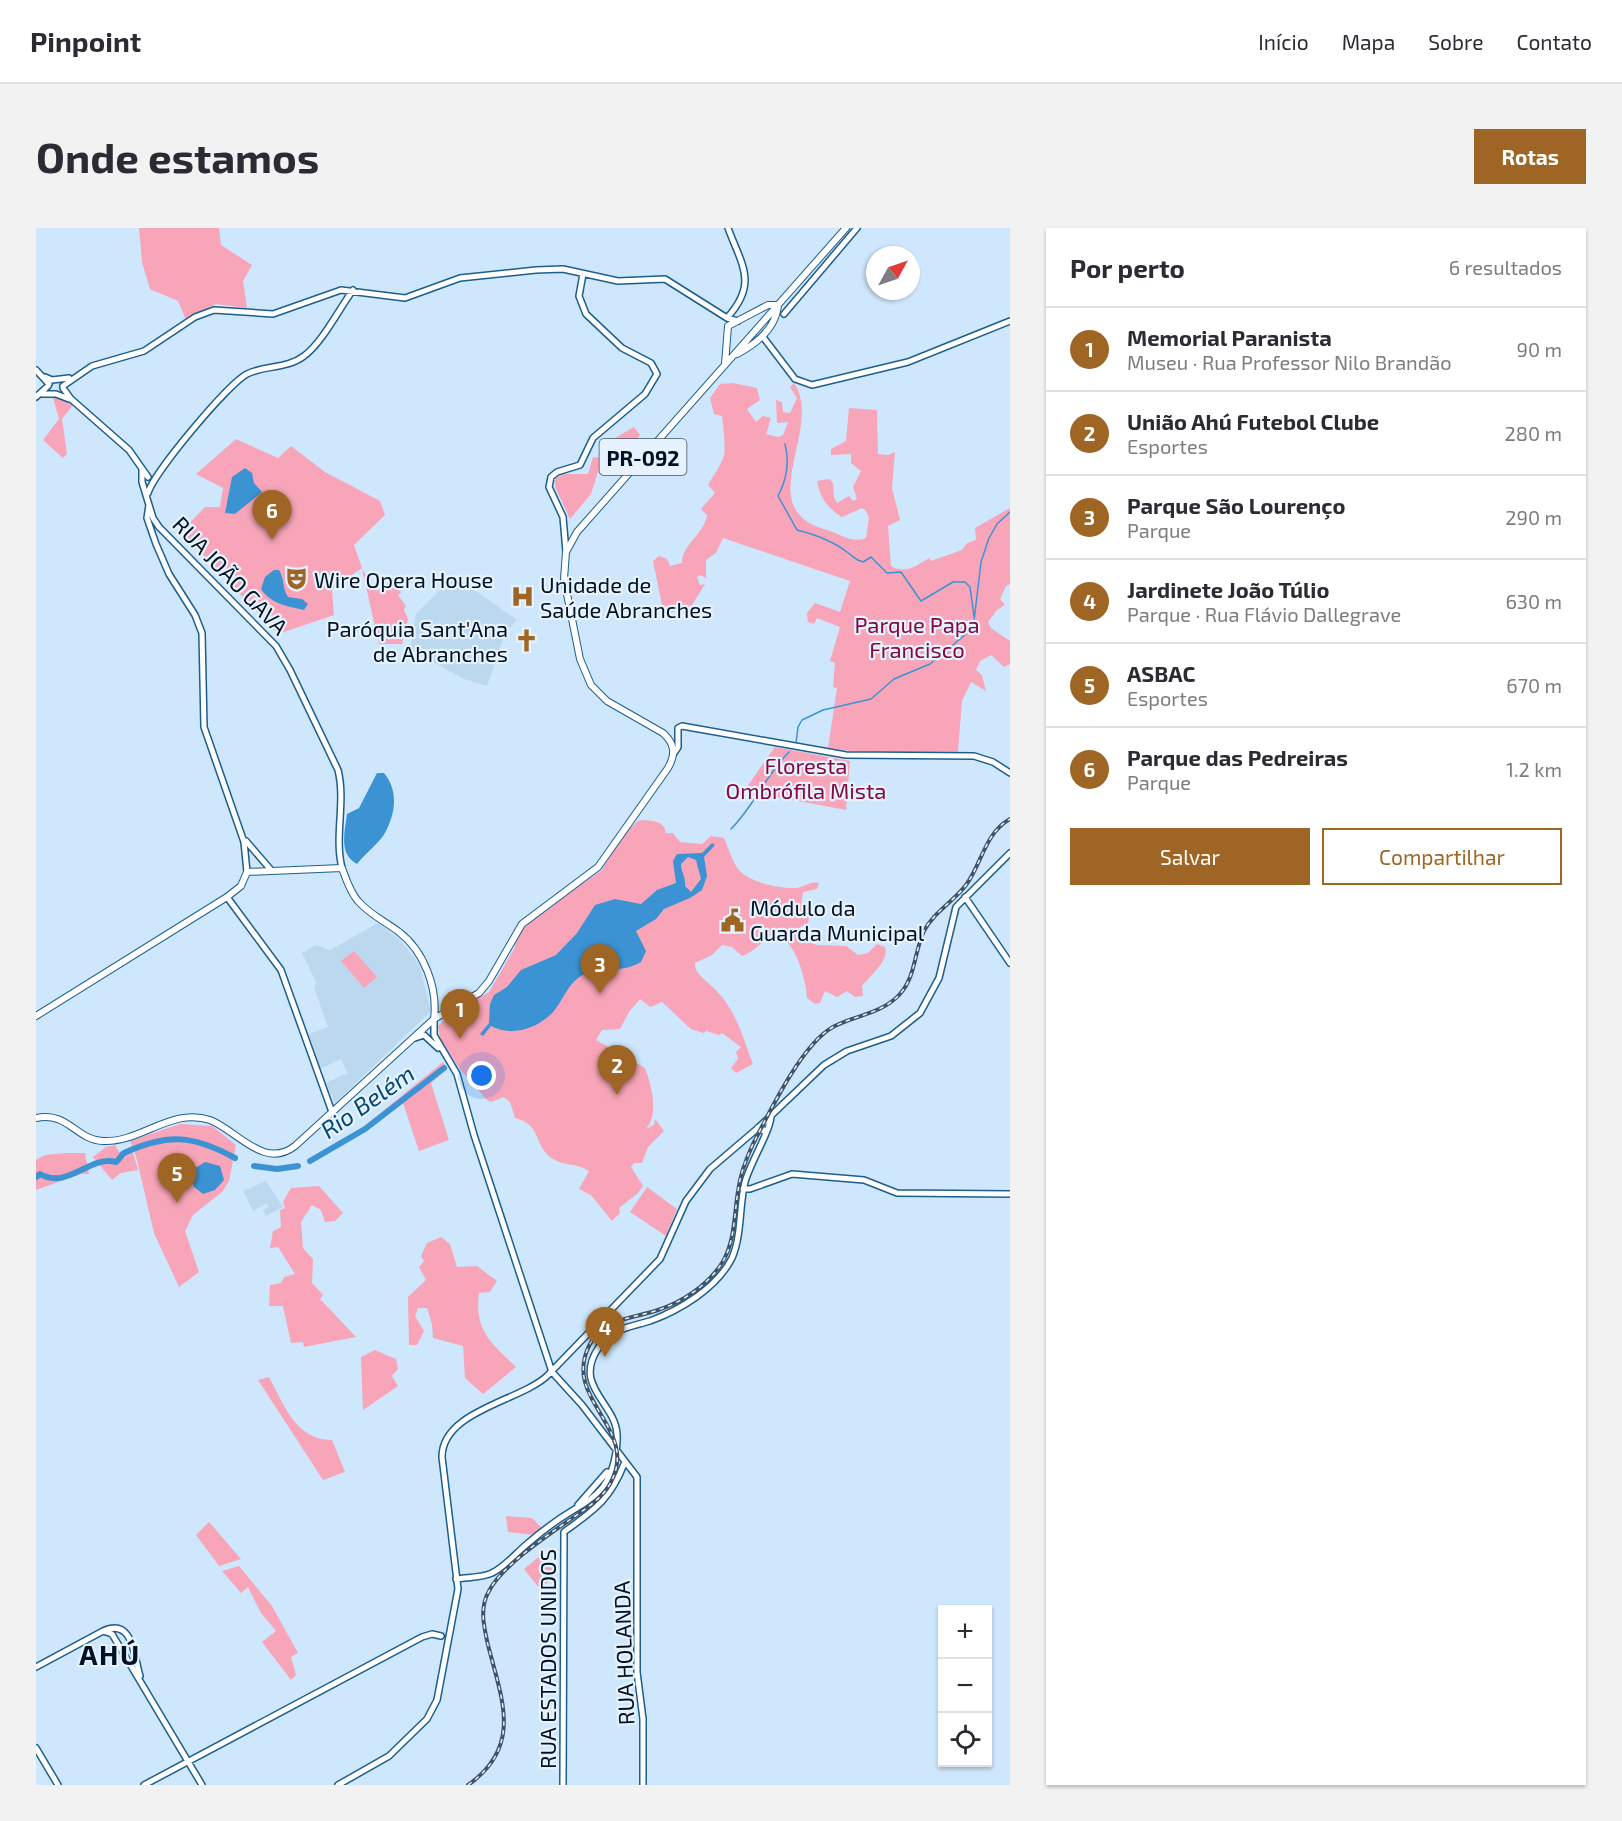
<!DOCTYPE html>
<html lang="pt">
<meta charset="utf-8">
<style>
:root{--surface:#fff;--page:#f2f2f3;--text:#2b2b33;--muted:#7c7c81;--line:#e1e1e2;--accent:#9f6525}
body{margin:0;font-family:"Exo 2",sans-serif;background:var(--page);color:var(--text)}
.controls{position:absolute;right:18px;bottom:18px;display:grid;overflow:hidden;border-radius:0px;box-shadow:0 2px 4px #0004}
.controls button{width:54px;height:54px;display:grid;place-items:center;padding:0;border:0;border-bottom:2px solid var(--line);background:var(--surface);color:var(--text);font:30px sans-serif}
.compass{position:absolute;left:830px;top:18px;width:54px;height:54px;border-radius:50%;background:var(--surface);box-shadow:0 2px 4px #0004;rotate:50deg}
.you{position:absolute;left:446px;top:848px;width:21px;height:21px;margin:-15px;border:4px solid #fff;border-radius:50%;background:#1a73e8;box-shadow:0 0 0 9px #1a73e833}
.badge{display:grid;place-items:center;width:39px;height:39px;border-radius:50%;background:var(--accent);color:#fff;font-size:20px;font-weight:700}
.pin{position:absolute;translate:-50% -50px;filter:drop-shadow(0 2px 3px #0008)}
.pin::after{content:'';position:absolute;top:32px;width:21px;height:18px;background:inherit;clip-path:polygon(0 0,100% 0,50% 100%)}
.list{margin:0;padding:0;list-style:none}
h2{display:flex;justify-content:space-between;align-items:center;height:78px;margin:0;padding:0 24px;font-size:26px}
h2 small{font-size:20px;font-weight:400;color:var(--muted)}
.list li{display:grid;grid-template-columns:39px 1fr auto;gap:18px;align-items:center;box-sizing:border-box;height:84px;padding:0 24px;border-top:2px solid var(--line)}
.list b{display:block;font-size:22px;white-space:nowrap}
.list p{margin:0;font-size:20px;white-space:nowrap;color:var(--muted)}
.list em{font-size:20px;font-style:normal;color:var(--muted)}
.actions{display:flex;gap:12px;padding:18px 24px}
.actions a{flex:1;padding:14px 0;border:2px solid var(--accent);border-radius:0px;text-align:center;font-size:21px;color:var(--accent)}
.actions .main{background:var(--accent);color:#fff}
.icon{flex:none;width:33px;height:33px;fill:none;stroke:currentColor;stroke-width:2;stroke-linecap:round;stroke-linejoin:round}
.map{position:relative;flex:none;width:974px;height:1557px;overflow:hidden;border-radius:0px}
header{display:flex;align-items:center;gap:36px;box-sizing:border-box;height:84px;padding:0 30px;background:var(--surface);border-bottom:2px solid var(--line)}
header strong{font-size:28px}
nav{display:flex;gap:33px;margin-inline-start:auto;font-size:21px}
.intro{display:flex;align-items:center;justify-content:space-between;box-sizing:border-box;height:144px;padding:0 36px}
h1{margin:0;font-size:42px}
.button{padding:15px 27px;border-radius:0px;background:var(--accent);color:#fff;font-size:21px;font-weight:700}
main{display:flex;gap:36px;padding:0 36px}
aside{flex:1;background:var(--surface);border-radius:0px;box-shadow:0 2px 4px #0004}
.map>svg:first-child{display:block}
.built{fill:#bcd8ef}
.green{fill:#f8a5b9}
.water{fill:#3c93d3;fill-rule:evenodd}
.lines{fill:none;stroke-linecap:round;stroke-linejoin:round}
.stream{stroke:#3c93d3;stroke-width:1.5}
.river{stroke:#3c93d3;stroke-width:6}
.secondary-casing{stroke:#1c5e8d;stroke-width:8}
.primary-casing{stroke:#1c5e8d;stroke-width:8}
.secondary{stroke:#fff;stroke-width:5}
.primary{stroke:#fff;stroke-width:6}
.rail-casing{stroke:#405468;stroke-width:4}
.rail{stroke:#e6f2fd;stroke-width:1.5;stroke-dasharray:4.5;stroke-linecap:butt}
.labels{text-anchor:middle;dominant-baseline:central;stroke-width:4.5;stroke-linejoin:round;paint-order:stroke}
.shield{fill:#e6f2fd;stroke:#455465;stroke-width:1.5}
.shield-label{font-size:21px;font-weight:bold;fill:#001124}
.street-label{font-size:22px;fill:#001124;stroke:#e6f2fd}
.poi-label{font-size:22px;fill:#001124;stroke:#e6f2fd;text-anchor:start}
.park-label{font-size:22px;fill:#86083f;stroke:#e6f2fd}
.water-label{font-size:24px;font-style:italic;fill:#024872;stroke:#e6f2fd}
.district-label{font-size:28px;font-weight:bold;letter-spacing:1.5px;fill:#001124;stroke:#e6f2fd}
</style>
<header>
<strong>Pinpoint</strong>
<nav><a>Início</a><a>Mapa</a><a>Sobre</a><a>Contato</a></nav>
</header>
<div class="intro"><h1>Onde estamos</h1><a class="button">Rotas</a></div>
<main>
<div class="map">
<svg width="974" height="1557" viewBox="0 0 974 1557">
<rect width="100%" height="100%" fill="#cee7fc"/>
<path class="built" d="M418 348 481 392 469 406 451 458 428 451 374 421 380 386Z
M342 695 364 712 383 736 395 783 299 875 290 855 311 845 305 831 284 841 273 806 292 799 278 760 280 754 266 725 280 717 294 722Z
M230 953 247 979 230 988 227 982 232 979 231 975 217 983 207 963Z"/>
<path class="green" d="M103 0H183L185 17 216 37 207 53 211 80 180 76 150 92 142 73 114 61 106 34Z
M697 155 721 160 724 172 711 181 720 194 727 188 735 190 730 206 742 209 747 207 752 194 741 195 740 172 746 174 747 184 754 185 761 170 754 159 758 155C789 201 713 281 791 302 805 306 815 316 830 310L833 290 830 283 826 280 806 289C791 280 784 269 781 253L793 251 797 255 798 269 801 275 813 268 817 273 821 271 817 259 825 243 815 235V226L795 227V221L810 213 813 180 841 182 842 226 852 227 859 224 856 260 864 292 852 298 855 338C870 347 881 337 893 330L895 333 926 322 931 315 940 312 939 300 974 280V356L970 358 964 371 969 377 961 382 952 394 955 400 974 413V436L968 439 955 427 944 433 940 442 946 447 950 463 935 454 926 473 922 523 920 525 815 523 792 520 801 460 797 459 799 435 794 433 804 399 781 390 778 396 772 394 771 385 779 375 804 384 814 353 687 310 680 325 670 332V350L664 347 661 349 664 357 669 356 656 377 628 387 617 333 623 328 631 331 634 338 646 335C646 316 668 307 671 287L665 281 679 265 672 257C677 248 686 236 688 227 690 222 687 194 686 188L678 186 674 170 684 156Z
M21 169 37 177 26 191 31 226 27 230 7 212 23 191 17 170Z
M598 199 604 207 575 241 564 238 555 266 534 291 519 259V251L526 246H552L557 229 565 230 576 212Z
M200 211 242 230 255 218 289 244 344 273 349 287 318 317 326 340 296 361 298 387 242 406 163 323 142 307 169 279H184L187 260 160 246Z
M326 341 341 363 356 353 365 364 362 367 370 378 368 382 372 391 366 416H343Z
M739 519 814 533 810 582 708 563Z
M607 592C618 593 628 593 630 605H637L644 614 666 616 675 608 688 610C692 619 696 632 702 641 712 654 743 661 760 660 769 659 774 653 783 655L781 661 767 664 765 678 774 684 772 695 759 702 761 711 781 717 810 718 822 727 832 725 841 716 849 719C854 732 834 748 826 758L827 768 819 769 811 763 801 769 789 763 784 775 779 776 771 770C771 755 758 705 738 709 726 712 718 724 706 728L696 719 686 717 676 727 659 735C657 745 674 755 681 763 702 787 706 808 717 836L700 845 695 840 702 831 700 824 705 819 686 805 683 807 670 803 667 805 655 801 626 774 614 779 604 771 593 784 584 801 566 802 560 812 609 840C616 858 623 887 610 901L618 897 619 891 628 903 612 919 606 935H598L595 939 607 958 601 966 583 980 584 985 576 993 555 967 543 961 553 943C540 934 527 939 514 929 497 915 506 897 479 890L474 874 468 869 455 874 451 872 423 840 404 811 402 798 414 786 453 764 478 721 483 705 503 685 565 643 589 605 602 593Z
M318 723 341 749 328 760 305 733Z
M407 834 411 841 395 855 413 912 383 923 367 875 330 903 326 900Z
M144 896 176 898 200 917 193 953 186 964 157 987 149 1003 163 1044 143 1059 118 1005 100 928 94 913Z
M79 917 83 924 96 921 102 942 85 945 76 952 57 929 70 919Z
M30 925H49L53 946H45L0 962V932L9 927Z
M283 958 307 985 299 993 289 994 285 982 276 977 265 994 267 1020 277 1031 276 1055 287 1067 284 1071 320 1109 268 1119 267 1114 255 1115 247 1078H233L234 1057 245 1055 248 1049 259 1046 242 1019 234 1020 237 1003 245 999 244 982 249 980 247 974 255 960Z
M611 959 641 981 630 1008 594 984Z
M405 1009 414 1016 421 1039 441 1038 461 1053 454 1064 443 1065C438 1102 455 1115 480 1139L447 1166 429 1150 427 1118 397 1110 396 1096 391 1080H382L379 1088 388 1103 381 1117H373L372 1069 390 1052 383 1039 388 1033 385 1028 391 1015Z
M339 1122 360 1131 362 1141 356 1148 362 1158 327 1182 325 1129Z
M233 1149C248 1176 259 1212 296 1212L309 1244 287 1252 222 1152Z
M470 1288 496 1290 506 1300 498 1307 472 1304Z
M173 1294 205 1331 183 1338 160 1307Z
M505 1327 521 1346 504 1361 488 1341Z
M203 1338 236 1378 262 1425 255 1429 260 1447 255 1452 226 1414 240 1403 225 1385 212 1359 205 1365 186 1343Z"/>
<path class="water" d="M209 240 216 245 218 255 226 264 199 286 189 285 196 249Z
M238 342H243C249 352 246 360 252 369L266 371 272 376 268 382C251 378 235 376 225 361L229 349Z
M341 545H348C362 562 360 583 350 603 344 615 329 625 321 636 302 626 309 603 311 586L323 580Z
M676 615 679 617 668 629 671 648 666 662 654 670 628 681 620 691 600 703 610 723 605 734C585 746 570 737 551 745 533 752 529 769 518 783 502 801 475 809 455 798L447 808 444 806 453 795 454 776 458 767 471 759 485 742 520 727 541 705 559 677 579 671 605 676 621 662 640 655 637 633 641 626 666 625ZM652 629 660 632 665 651 655 664 649 658C650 649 645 644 645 636Z
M169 934 184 938 188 952 179 962 167 966 158 959 151 942V939H161Z"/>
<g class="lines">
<path class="stream" d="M749 216C754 235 751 251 742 268L761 302C777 306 798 314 811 324 818 329 819 332 827 334L835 329 851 345 865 344 885 373 917 354H929L934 359 938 388
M760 515 762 499 766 492 787 482 835 471 858 451 894 436 930 406 938 393 945 334 953 310 961 296 974 284
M695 601C718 578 730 547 753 524"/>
<path class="river" d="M274 933 329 901 408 840
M218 938 241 941 262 938
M0 949 4 946C32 962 53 927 80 934 84 931 85 927 88 925 132 905 157 907 199 930"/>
<defs>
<path id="secondary" d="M748 86 821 0
M691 90C723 55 705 36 692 0
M727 109 759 151 776 157 872 134 974 93
M0 142 13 156
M9 149 16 152 33 150
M27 158 56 138 108 123 159 89 178 82 237 86 305 62 369 70 424 50 500 42 527 41 582 53 629 51 691 90 702 93
M27 160 35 171 93 222 112 249
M6 166H20L33 171
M0 169 12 158
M106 241V254L113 277 111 290 120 316 133 346 159 387 166 405 168 499 208 614 211 644
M112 265C118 244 192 156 211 146 229 137 251 141 268 128 286 115 303 81 317 62
M113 277 117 290 123 299 240 418 254 442 302 542C310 574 298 608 306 640
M530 324 527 289 513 259 515 249 521 244 544 237 557 210 609 166 621 146 615 135 586 120 550 86 543 68 547 46
M638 525 642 519V500L646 498 810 527 938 528 957 534 974 545
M210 613 235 642
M191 669 245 742 296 884
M929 669 974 735
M398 791V807L421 846 438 907 516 1144 546 1177 601 1249V1444L607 1491V1557
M379 810 388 807 402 820
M707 961H714L756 946 828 952 861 965 974 966
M542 1277 571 1244
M420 1351C431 1349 446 1350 456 1345 469 1339 480 1325 491 1316 506 1303 522 1291 539 1281 550 1275 559 1269 567 1259 577 1245 582 1223 581 1206 579 1174 536 1158 563 1119 576 1100 594 1099 614 1093 644 1082 681 1060 696 1030 706 1007 703 978 709 954 714 935 736 900 735 887
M67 1403 76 1406 166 1557
M0 1439 67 1403C98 1389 98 1430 104 1448
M0 1520 22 1557
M108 1557 386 1409 396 1406 405 1408
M302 1557 353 1528 391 1491 401 1472 422 1361 406 1229C406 1183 484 1173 511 1148L624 1031 650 973 674 941 722 900 788 837 811 823 855 808 884 785 903 750 920 679 974 625
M527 1557 528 1304C558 1282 574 1272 588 1236"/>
<path id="primary" d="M701 126C720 116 740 100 742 77
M689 136 692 98 732 77H742
M0 788 191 669 205 658 211 644 306 640C310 651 314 664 322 673 333 686 350 694 363 704 388 723 402 760 398 791
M0 890C32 883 40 912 67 913 105 915 135 879 174 892 202 903 228 942 259 918L398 791 443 765 453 753 486 696 562 639 632 540C640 526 639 516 627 505L571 473 555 457 544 431 528 351 530 324 541 304 810 0
M722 900 729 903"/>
</defs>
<use href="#secondary" class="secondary-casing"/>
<use href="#primary" class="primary-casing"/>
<use href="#secondary" class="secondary"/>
<use href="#primary" class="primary"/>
<defs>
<path id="rail" d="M432 1557C487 1518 466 1472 452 1417 448 1399 443 1380 453 1363 465 1339 509 1309 532 1293 546 1283 565 1272 574 1256 605 1200 526 1173 553 1118 566 1090 596 1091 622 1082 646 1074 671 1058 686 1035 699 1014 698 987 702 963 704 947 710 931 717 916 734 883 766 816 797 799 819 787 846 786 864 766 880 748 878 724 888 703 897 685 918 673 930 657 946 635 949 605 974 591"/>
</defs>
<use href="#rail" class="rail-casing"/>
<use href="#rail" class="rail"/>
</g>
<defs>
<symbol id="theatre-bare" viewBox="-9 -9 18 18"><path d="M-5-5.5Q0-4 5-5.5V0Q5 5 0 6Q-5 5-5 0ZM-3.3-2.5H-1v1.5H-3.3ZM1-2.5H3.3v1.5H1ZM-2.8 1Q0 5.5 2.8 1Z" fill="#9f6525" stroke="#e6f2fd" stroke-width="2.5" paint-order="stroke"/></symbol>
<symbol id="hospital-bare" viewBox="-9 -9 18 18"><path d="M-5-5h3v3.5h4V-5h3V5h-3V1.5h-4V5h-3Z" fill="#9f6525" stroke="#e6f2fd" stroke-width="2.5" paint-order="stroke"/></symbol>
<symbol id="church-bare" viewBox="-9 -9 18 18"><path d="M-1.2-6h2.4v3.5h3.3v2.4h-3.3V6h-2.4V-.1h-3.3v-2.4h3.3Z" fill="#9f6525" stroke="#e6f2fd" stroke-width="2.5" paint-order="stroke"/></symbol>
<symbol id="civic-bare" viewBox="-9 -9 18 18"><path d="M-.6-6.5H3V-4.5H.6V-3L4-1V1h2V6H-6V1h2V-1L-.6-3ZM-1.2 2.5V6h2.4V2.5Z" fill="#9f6525" stroke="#e6f2fd" stroke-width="2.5" paint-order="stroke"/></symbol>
</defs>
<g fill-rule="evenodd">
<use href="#theatre-bare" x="244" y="334" width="33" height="33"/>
<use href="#hospital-bare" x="470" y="352" width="33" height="33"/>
<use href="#church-bare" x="474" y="396" width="33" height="33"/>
<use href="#civic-bare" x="680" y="676" width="33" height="33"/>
</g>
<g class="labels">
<rect class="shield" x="563.5" y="211" width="87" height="36" rx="4.5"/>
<g class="shield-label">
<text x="607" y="229">PR-092</text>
</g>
<g class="street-label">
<text transform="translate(195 347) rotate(46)">RUA JOÃO GAVA</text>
<text transform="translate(587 1425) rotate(-92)">RUA HOLANDA</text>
<text transform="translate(511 1431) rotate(-90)">RUA ESTADOS UNIDOS</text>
</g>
<g class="poi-label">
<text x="278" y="351">Wire Opera House</text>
<text x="504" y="356">Unidade de<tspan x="504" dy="25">Saúde Abranches</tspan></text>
<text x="472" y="400" text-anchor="end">Paróquia Sant'Ana<tspan x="472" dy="25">de Abranches</tspan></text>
<text x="714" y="679">Módulo da<tspan x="714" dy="25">Guarda Municipal</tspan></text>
</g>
<g class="park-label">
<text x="881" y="396">Parque Papa<tspan x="881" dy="25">Francisco</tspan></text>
<text x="770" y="537">Floresta<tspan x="770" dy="25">Ombrófila Mista</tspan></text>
</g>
<g class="water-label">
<text transform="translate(331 873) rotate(-35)">Rio Belém</text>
</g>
<g class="district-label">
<text x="74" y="1426">AHÚ</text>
</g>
</g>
</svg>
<div class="controls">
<button>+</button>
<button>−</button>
<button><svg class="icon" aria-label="locate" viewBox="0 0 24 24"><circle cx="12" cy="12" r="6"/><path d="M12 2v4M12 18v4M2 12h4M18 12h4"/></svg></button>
</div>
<svg class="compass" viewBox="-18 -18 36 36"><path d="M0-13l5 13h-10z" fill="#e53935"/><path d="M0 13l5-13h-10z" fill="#7c7c81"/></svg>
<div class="you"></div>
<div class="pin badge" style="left:424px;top:811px">1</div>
<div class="pin badge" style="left:581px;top:867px">2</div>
<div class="pin badge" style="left:564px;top:766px">3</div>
<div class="pin badge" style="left:569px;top:1129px">4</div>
<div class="pin badge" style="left:141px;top:975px">5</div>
<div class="pin badge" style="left:236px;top:312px">6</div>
</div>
<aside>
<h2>Por perto<small>6 resultados</small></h2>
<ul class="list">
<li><span class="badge">1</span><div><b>Memorial Paranista</b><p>Museu · Rua Professor Nilo Brandão</p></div><em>90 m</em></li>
<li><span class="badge">2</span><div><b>União Ahú Futebol Clube</b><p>Esportes</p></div><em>280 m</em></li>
<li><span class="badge">3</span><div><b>Parque São Lourenço</b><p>Parque</p></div><em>290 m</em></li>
<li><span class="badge">4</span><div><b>Jardinete João Túlio</b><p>Parque · Rua Flávio Dallegrave</p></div><em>630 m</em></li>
<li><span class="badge">5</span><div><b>ASBAC</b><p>Esportes</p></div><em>670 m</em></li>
<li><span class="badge">6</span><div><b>Parque das Pedreiras</b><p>Parque</p></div><em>1.2 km</em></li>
</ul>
<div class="actions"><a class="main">Salvar</a><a>Compartilhar</a></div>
</aside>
</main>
